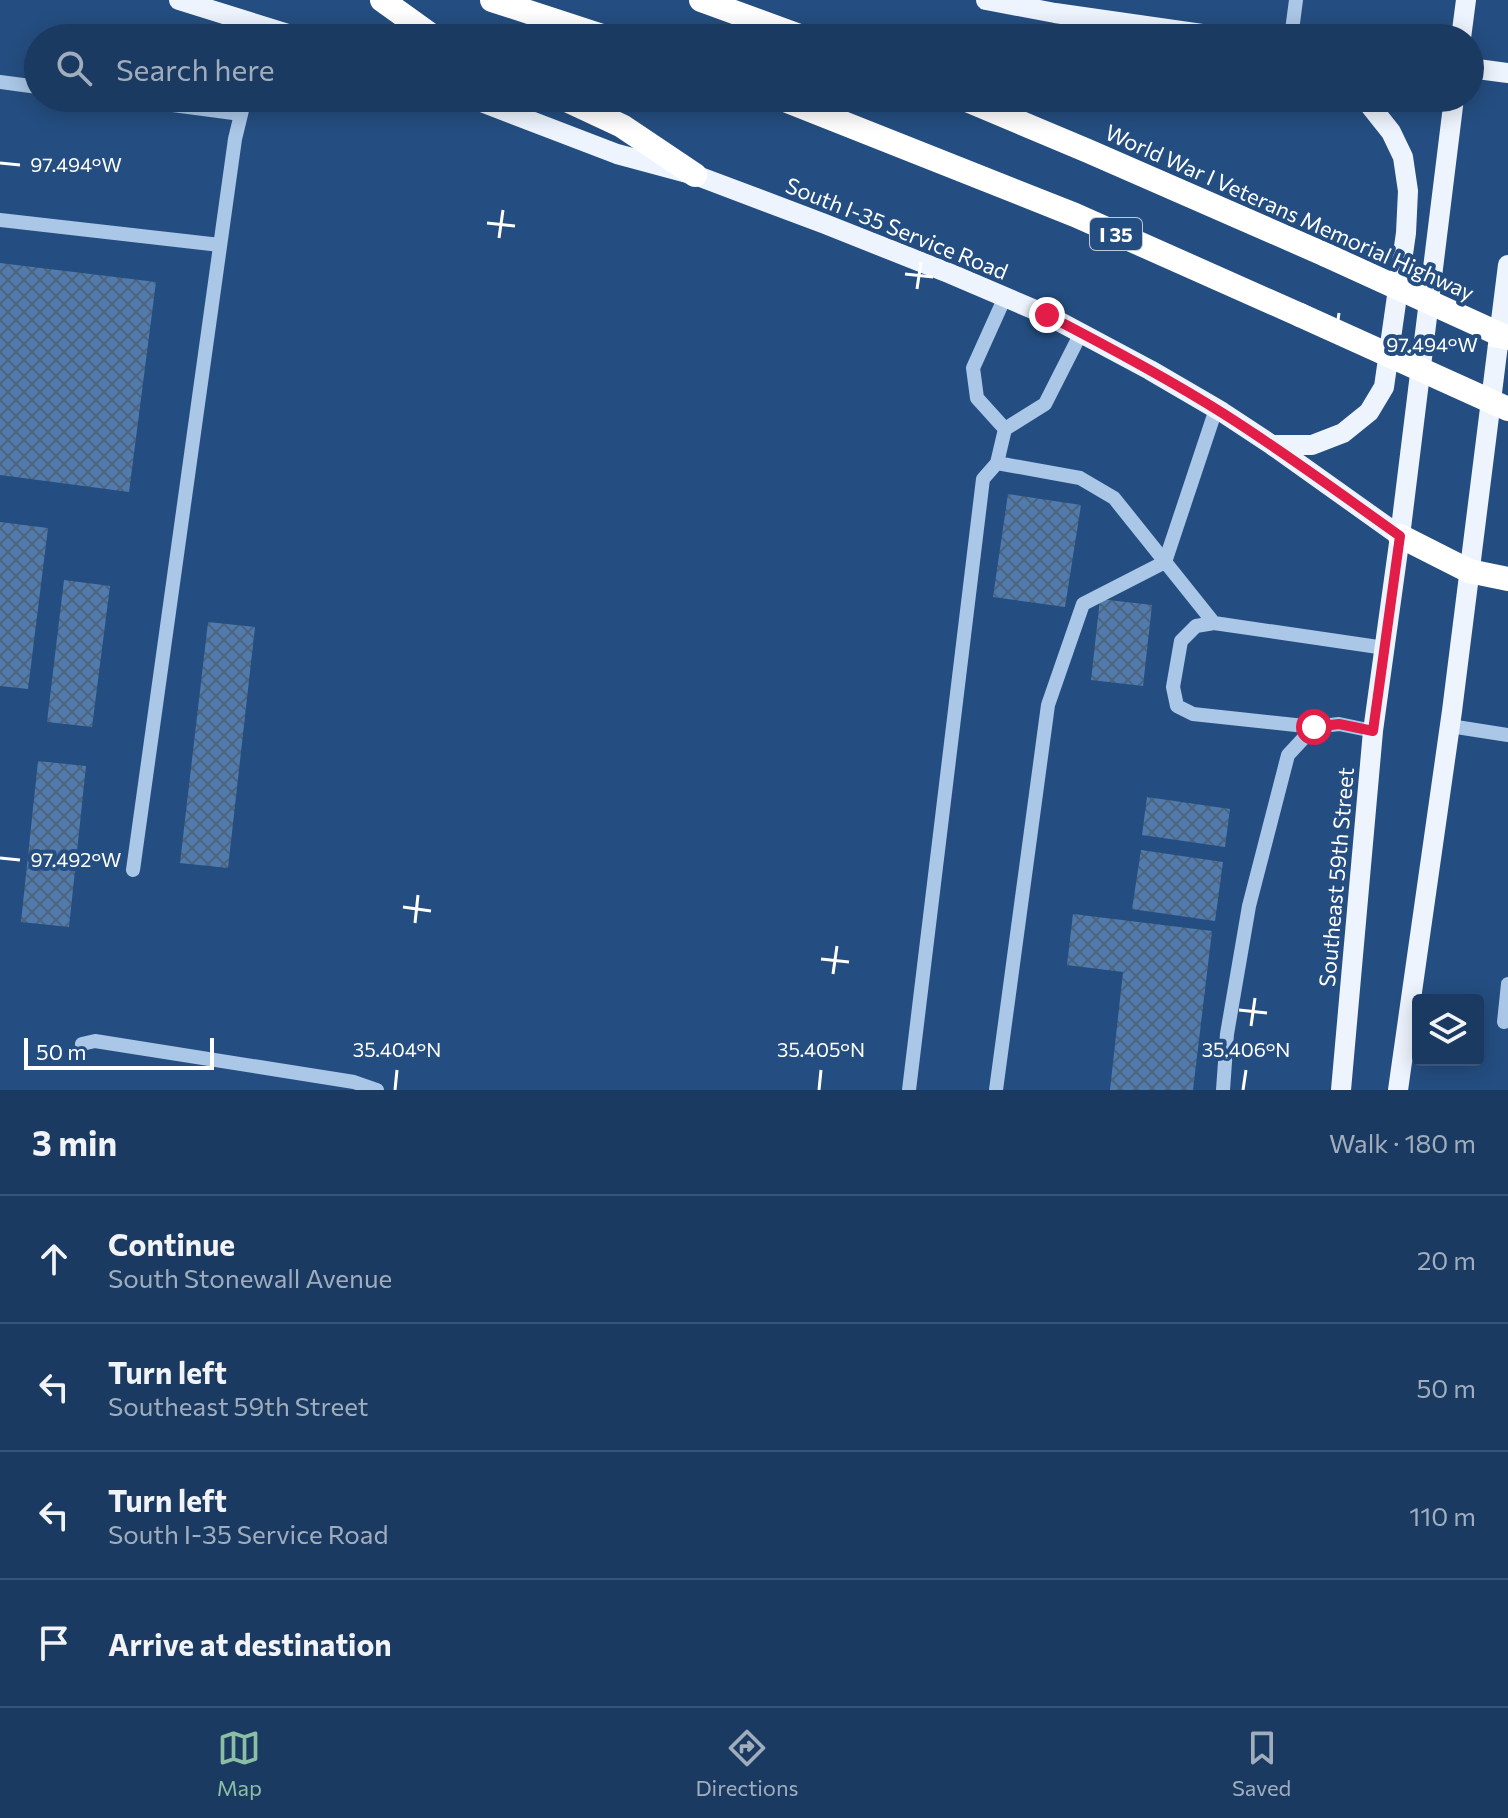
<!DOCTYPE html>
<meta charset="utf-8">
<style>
:root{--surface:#1b3a61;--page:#244167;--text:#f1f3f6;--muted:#a0adbd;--line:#395476;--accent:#8abfa5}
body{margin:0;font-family:Commissioner,sans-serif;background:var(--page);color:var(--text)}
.controls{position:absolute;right:24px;bottom:24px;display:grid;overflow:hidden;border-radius:8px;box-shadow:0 4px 20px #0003}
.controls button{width:72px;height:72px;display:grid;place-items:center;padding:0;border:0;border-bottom:2px solid var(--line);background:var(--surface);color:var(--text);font:40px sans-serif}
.scale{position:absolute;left:24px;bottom:20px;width:190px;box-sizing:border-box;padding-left:8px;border:4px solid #fff;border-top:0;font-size:22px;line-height:28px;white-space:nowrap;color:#fff;-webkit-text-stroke:6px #244e81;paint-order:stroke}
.stop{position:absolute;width:24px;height:24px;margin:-18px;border:6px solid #e11d48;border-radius:50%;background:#fff}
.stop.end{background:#e11d48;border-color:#fff;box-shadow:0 2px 8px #0008}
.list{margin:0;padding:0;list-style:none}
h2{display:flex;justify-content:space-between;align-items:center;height:104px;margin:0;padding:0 32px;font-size:34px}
h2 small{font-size:26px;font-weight:400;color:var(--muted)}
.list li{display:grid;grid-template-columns:52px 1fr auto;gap:24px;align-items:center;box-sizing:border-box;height:128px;padding:0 32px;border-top:2px solid var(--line)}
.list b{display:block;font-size:30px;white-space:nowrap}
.list p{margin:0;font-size:26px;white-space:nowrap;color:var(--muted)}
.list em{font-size:26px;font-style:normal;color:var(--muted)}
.icon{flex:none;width:44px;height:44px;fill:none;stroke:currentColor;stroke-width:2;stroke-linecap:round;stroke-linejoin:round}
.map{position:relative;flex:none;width:1508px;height:1090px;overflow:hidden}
.search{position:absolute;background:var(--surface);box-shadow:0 4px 20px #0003;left:24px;right:24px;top:24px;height:88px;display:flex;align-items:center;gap:20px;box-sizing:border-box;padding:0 28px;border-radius:44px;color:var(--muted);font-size:30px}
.sheet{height:616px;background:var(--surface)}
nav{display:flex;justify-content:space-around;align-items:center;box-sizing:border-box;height:112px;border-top:2px solid var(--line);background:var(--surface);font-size:22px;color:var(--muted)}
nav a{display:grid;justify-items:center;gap:4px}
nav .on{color:var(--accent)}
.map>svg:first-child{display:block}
.building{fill:url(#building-cross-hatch)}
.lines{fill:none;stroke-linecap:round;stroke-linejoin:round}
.minor{stroke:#abc7e7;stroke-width:14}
.major{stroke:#edf4fd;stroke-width:20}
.highway{stroke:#fff;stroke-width:24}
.highway-bridge{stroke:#fff;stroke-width:24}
.route{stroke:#e11d48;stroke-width:10}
.ticks{fill:none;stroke:#fff;stroke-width:3}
.labels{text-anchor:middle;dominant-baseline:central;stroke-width:8;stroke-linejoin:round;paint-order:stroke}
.shield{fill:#244e81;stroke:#bdcad9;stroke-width:2}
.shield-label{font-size:20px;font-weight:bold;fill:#fff}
.street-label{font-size:22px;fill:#fff;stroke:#244e81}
.ticks-label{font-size:20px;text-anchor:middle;fill:#fff;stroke:#244e81;stroke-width:8;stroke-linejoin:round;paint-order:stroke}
</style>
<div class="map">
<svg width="1508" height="1090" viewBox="0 0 1508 1090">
<defs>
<pattern id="building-cross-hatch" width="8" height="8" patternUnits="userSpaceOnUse" patternTransform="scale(2)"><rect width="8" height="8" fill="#507bac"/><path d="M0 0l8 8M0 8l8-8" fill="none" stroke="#4e647c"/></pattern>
</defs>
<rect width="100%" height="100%" fill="#244e81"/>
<path class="building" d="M0 263 156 282 129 492 0 475Z
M1008 494 1081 505 1065 607 993 597Z
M0 522 48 528 28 689 0 686Z
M64 580 110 586 92 727 47 722Z
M1100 599 1152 605 1143 686 1091 680Z
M208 622 255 627 228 868 180 863Z
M38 761 86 766 69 927 21 922Z
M1147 797 1230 809 1225 847 1142 835Z
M1141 850 1223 862 1215 921 1132 909Z
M1073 914 1212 931 1193 1090H1110L1123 972 1067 965Z"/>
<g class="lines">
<path class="minor" d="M1291 38 1296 0
M0 82 38 87
M120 98 241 114
M0 220 220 245
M1005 297 973 368 977 398 1005 429 1045 404 1081 333
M997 463 1005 429
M1214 623 1196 626 1181 641 1173 687 1177 706 1193 714 1314 727
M1450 726 1508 735
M133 870 235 139 245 98
M1504 1022 1508 984
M82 1044 95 1041 354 1082 377 1090
M909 1090 983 479 997 463 1080 478 1114 498 1214 623 1385 648
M996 1090 1048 705 1083 604 1165 562 1216 409
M1223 1090 1227 1034 1249 906 1288 755 1314 727 1339 724 1373 731"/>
<path class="major" d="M179 0 301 38
M986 0 1055 13 1230 38
M1461 38 1466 0
M1470 68 1508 73
M471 98 617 154 695 175 825 224 951 274 1047 315 1150 370 1222 412 1272 445 1400 536
M1272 445H1312L1343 433 1369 412 1384 387 1406 233 1408 191 1403 157 1391 132 1364 98
M1341 1090 1373 731 1400 536 1454 98
M1398 1090 1452 711 1508 265"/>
<path class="highway" d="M382 0 435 38
M492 0 608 38
M701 0 805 38
M562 98 622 126 695 175
M780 98 1075 215 1300 315
M962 98 1088 151 1326 255
M1400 536 1469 571 1508 579"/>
<path class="highway-bridge" d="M1326 255 1508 338
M1300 315 1508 409"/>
</g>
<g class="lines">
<path class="route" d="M1047 315C1107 346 1167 378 1224 414 1284 452 1342 495 1400 536L1373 731 1339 724 1314 727"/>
</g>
<path class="ticks" d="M0 163 20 165M487 223 515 226M499 238 503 210M905 274 933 277M917 289 921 262M1323 325 1351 329M1335 341 1339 313M1488 345 1508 348M0 858 20 860M403 907 431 911M415 923 418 895M821 959 849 962M833 974 837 946M1239 1010 1267 1013M1251 1026 1255 998M395 1090 397 1070M819 1090 821 1070M1243 1090 1246 1070"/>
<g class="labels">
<rect class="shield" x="1090" y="218" width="52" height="32" rx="6"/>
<g class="shield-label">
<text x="1116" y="234">I 35</text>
</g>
<g class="street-label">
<text transform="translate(1290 212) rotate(24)">World War I Veterans Memorial Highway</text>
<text transform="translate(897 228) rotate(22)">South I-35 Service Road</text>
<text transform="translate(1336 877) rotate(-85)">Southeast 59th Street</text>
</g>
</g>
<g class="ticks-label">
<text x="76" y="172">97.494°W</text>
<text x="1432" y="352">97.494°W</text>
<text x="76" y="867">97.492°W</text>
<text x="397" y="1057">35.404°N</text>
<text x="821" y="1057">35.405°N</text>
<text x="1246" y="1057">35.406°N</text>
</g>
</svg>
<div class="controls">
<button><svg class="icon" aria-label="layers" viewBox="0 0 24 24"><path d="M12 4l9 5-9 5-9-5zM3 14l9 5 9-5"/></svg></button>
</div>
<div class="scale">50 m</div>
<div class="stop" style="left:1314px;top:727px"></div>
<div class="stop end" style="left:1047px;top:315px"></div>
<div class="search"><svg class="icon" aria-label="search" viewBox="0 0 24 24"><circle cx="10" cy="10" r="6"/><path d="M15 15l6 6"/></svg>Search here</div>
</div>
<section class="sheet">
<h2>3 min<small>Walk · 180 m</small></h2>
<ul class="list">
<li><svg class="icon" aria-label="ahead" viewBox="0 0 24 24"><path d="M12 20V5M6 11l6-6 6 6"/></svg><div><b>Continue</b><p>South Stonewall Avenue</p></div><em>20 m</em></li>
<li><svg class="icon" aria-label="left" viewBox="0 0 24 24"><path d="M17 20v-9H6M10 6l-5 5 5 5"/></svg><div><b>Turn left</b><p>Southeast 59th Street</p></div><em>50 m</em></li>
<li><svg class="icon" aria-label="left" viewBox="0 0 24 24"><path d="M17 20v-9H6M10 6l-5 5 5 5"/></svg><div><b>Turn left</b><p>South I-35 Service Road</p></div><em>110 m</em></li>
<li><svg class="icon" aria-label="arrive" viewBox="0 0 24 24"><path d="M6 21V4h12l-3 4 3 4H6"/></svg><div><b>Arrive at destination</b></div></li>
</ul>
</section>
<nav>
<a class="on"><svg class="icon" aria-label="map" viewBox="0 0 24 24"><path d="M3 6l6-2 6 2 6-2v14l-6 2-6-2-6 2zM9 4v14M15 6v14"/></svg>Map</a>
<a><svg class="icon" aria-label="directions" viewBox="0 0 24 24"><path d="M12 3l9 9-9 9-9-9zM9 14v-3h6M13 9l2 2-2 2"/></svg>Directions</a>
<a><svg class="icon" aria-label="saved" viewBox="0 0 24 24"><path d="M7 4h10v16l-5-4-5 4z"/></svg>Saved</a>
</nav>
